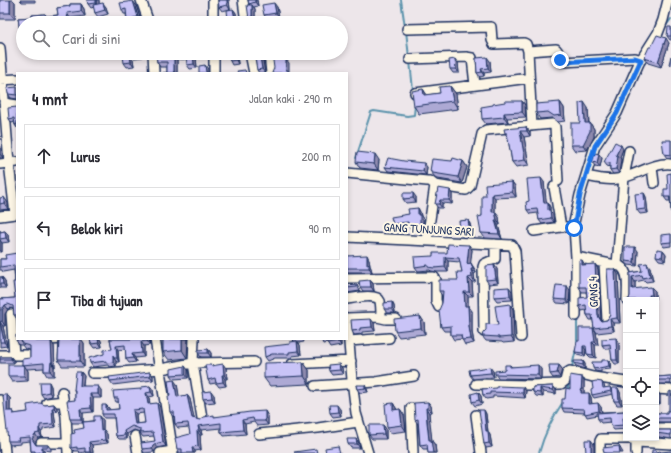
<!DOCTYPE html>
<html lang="id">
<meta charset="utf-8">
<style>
:root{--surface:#fff;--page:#f2f2f3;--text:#2b2b33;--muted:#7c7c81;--line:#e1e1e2}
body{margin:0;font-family:"Patrick Hand",sans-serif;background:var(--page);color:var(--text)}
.controls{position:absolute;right:12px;bottom:12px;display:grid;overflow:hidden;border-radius:0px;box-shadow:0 2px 6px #0003}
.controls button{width:36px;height:36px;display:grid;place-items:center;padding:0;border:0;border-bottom:1px solid var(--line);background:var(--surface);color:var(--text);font:20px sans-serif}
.stop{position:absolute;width:12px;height:12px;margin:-9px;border:3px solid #1a73e8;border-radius:50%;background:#fff}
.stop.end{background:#1a73e8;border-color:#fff;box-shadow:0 1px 4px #0008}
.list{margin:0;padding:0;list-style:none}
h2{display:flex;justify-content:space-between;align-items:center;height:52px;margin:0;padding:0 16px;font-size:17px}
h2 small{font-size:13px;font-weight:400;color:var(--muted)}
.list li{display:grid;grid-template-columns:26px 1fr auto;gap:12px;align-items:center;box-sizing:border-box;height:64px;margin:0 8px 8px;padding:0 8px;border:1px solid var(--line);border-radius:0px}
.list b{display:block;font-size:15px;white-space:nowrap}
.list em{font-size:13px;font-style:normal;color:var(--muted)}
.icon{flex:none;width:22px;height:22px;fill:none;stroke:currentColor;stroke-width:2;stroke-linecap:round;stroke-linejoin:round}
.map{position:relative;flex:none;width:671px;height:453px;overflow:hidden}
.search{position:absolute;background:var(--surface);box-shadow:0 2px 6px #0003;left:16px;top:16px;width:332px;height:44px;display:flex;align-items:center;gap:10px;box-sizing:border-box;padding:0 14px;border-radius:22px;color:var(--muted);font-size:15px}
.panel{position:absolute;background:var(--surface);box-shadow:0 2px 6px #0003;left:16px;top:72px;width:332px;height:268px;border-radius:0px}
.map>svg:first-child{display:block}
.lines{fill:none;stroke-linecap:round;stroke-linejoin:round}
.stream{stroke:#5b93ac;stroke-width:2}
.minor-casing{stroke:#1b2f5e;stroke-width:12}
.minor{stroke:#fcf5e5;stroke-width:9}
.wall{fill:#ada9d4;stroke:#1b2f5e;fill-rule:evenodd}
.shaded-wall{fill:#8d89ad;stroke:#1b2f5e}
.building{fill:#c9c4f7;stroke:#1b2f5e;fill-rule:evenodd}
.route{stroke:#1a73e8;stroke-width:5}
.labels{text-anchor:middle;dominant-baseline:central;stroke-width:4;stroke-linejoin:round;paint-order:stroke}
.street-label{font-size:12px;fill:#1b2f5e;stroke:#fcf5e5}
</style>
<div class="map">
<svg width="671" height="453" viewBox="0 0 671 453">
<rect width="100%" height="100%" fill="#ede6ea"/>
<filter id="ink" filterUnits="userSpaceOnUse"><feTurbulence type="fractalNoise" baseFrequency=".025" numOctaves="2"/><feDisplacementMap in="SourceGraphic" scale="8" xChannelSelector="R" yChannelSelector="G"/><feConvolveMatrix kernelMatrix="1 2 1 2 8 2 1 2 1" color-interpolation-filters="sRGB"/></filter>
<g filter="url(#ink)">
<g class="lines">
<path class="stream" d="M401 0 405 27
M665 27 671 19
M406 31 409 57
M410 61 413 90
M356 158 371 112 374 111 407 116 414 115 415 105
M577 343V319
M572 367 576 349
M567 391 570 379
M539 453C544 435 552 418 563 402"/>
<defs>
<path id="minor" d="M141 0 149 23
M213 0V23
M243 0 246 23
M407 29 491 27 492 40 494 44 524 43 526 44 528 51 532 126
M0 48 9 163 15 214 0 216
M528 51 556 49 559 53 560 61 562 62 635 58 641 60
M153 53 154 73
M167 53 183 54
M214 53V73
M250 53 254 73
M269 53 271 73
M410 59 466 57 472 58 475 85
M0 80 17 79
M415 93 529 78
M4 103 17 105
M0 164 17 162
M652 167 654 183
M347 173 427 181H430L435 185 466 190 470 186 482 134 486 130 552 124 555 127 558 181
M586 176C596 178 607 181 617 179 635 177 652 162 671 164
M554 187 561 227
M573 227 580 195 595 146 617 113 639 63 658 33 663 20 668 0
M534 231 561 227H574L576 257V316
M347 237 512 245 515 251 521 337
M427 240 435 185
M576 257 620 266C630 272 627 290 627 300
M604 263 607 320
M617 265 624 177 629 151
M347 278 434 277 436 280V301L439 307
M347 299C354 298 377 293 380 301 381 306 381 312 381 317
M11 314 14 355
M347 318 352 380 356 413 368 453
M347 318 377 317 386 319H396
M484 332 483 267 484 264 495 259V244
M155 339 173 453
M194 339 193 363 202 418
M47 340 66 339
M349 341 389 338
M0 355H27
M292 364 351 361
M92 373H106L161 369 193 363 254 362
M476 384 530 385 561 384 565 381 567 373 570 371 593 377 626 382
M315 386 376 382 414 376
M656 389 671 390
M62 392 66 416 68 453
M0 400 5 453
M47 403 64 401
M411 408 413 453
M476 415 481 453
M656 428H671
M259 434 318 428 358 422
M135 436 138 453
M637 442 671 444
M41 443H68
M160 453 173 451
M600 453V441L601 439H636
M636 453V438"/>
</defs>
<use href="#minor" class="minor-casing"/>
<use href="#minor" class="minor"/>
</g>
<path class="wall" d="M0 0 15 2V19H0Z
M20 0H35V2H22Z
M87 0H99V4L106 7 108 14 98 17 95 13 94 7 91 8 88 4Z
M218 0H229L230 9 222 11 219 7Z
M248 0H257L258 6 254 7 255 9V18L260 22 261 23H247L249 19 250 5 249 4Z
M70 4H81L84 9 85 16 70 18 71 23H23V37L20 32 18 18 32 17V15L45 14 47 16 58 15 57 8 70 6Z
M136 5 141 21 136 22 127 20 126 14H124L122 10Z
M277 7 279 17 267 19 264 15Z
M233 9 236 13 237 23H230H231L228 20Z
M671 27V40H670L667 36Z
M669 43 661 67 648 63 644 58 651 47Z
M142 53 143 57 134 58 131 54Z
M156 53H161L162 54 177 60V73H163H167V67H160L157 62Z
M193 53 196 57 197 68 190 69 187 65Z
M197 53H208V56L199 57Z
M228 53H244V54L237 55 238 64 232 65 230 61Z
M476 58 490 61 491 72 484 73V76L480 77 477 73Z
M133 59 134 66 127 67 124 63Z
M263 61 265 73H259L257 70Z
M458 63 459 73H453L450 69Z
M450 86 456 94 458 109 419 114 414 106 423 89 427 95 440 93Z
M17 87V99L11 98 8 94Z
M522 101 525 105 526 117 507 118 508 122 486 124 482 119Z
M560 102 564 108 565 121 558 122 552 118 540 119 536 113Z
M17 107V128L15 125 14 122 12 123 9 119Z
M588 108 589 123H590L594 129V137L587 150 575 151 571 145 580 123Z
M526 127 530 132V136L524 137 529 165 516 167 512 162 508 138 505 133Z
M671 140V159L667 158 664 154Z
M0 147 2 149 3 158H0Z
M623 149 620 157 621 160 619 173 613 174 610 170V167L607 166 604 162Z
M602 158 600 167 595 166 592 162Z
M379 160 378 170 360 168 356 162Z
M452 161H463L467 167 462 183 438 179 435 177 430 171Z
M385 167H427L426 175 388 171Z
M512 182 515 186 516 197 495 198V212L499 217 500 225H498L502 239 485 238 481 233 482 216 486 196Z
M544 182 546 203 550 207V211L553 214 554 222 542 224 539 220 538 213 530 214 527 210 529 201Z
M668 189 670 201H667L664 197Z
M450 190 452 194V204L442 203V208H438L435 204Z
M644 193 646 197 648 213 640 214 637 210Z
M416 197V202L406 203 403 199Z
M0 198 8 203V209L0 210Z
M418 208 420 212 421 216 423 219V228L411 229 409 226 395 228 393 224Z
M468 220 470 224 473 237H463L461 233Z
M0 230V232L5 231 8 235 9 242 2 243V252H0Z
M671 234V246L664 247 661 243Z
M469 245 472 250 470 263 474 268 476 273 474 274 475 282H472L473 296H468V306L472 311V332L474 343 465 345 462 339 454 340 451 335V331H444L441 327 442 296 439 291 458 280 462 272 460 262 448 261V272H437L431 271 430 270 418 271 415 267 433 256 447 253Z
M663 250 666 254 665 261 659 260 656 256Z
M638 251 637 266 628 265 625 261Z
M17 253V319L14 315 13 309 11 308 8 309 5 314V326H3L7 346 0 347V310H1L0 299 15 298V282L14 270 3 272 2 270H0V259H6Z
M347 256 369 259 370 266 371 268 372 272H347Z
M595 264 598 269 601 321 607 320 610 315 615 269 618 274 620 323H613L614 331 597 333 594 328 593 320H590L587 315 586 310 582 311 579 306 587 297 586 292H582L579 287 585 265Z
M494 265 497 269 498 283 489 284 486 280Z
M650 267 653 281 646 282 644 280 635 282V289L655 291V299H652V300H627L629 299 630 296V273L642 271Z
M0 277H2L5 281 6 288H0Z
M370 280 373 284 374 291H363L360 287Z
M357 285 360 291 347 293V286Z
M570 290 569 304 557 303 554 299Z
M512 291V300L497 301 494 297Z
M392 302 394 306 395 313H387L384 309Z
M510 304 513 309 514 342 503 343 502 342 486 341 482 336 498 325Z
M420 316 424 322 425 334 399 337 395 331Z
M374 323 375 331 362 332V334L354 335 352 331Z
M596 332 598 345H595L596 358 590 357 587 354V350H586L585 357 577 355 575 352 579 341Z
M17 339H36L37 341H51L54 346 55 367H54V376H47L44 371V368L27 369 28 371V381L12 382 8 376 30 358V350L25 349 22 345H19L16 340Z
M59 339H81L84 343V367H76L75 366H62L58 360Z
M90 339H100L101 341 102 347 94 348 91 344Z
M110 339H149L150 345 144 346V357L135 358 136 362 129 363 126 359V349L118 350 119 362H117L116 361V366L109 367 108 365 93 367 90 363 112 349Z
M163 339H188L187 358 169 360 163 352Z
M293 339H303L304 342 298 343 300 345 301 355 292 356V358H275L268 361 265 357 290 344 294 342Z
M321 339H342V341H341V346L330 348 327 343 323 344Z
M619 342V364H615L612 360 611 349H605L602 345Z
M208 349 211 353V357H201L198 353Z
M0 357H11L14 361V363H0Z
M608 360 610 362 611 369 601 370V372L595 371 593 368 602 362Z
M583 361 585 364V369L576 366 574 363Z
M303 362 309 370V384L270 386 264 378Z
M211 365 212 366 226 368 227 379H225L226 386 219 387 216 383 210 384 208 380Z
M510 365 512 367 541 369V379L498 378 495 374 505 370Z
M559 365 562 369 560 377 553 378 550 374Z
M342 368 343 374 332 375 329 371Z
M188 370V378L174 379 171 375Z
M493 371 494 377 473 379 470 375Z
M81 372 84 376 83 386 101 390V398H93V412L83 413V422L103 420V431L107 434 108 443 92 445 93 453H86L85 452 80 453 78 451H74L71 448 75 433 84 428 83 423H72L70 419 75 400V392L74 390Z
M150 372 153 376V380L113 385 110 381Z
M671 376V384H656V377Z
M582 377 584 381V393L591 397 592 404 601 407 602 412 625 411 626 412V429L614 430 611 426V422L601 423 598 419V415L587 417 585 413 564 412 562 408 565 399 570 389Z
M602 382 604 385 605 388 610 387 612 390 620 392 622 405H617L614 401 613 394 594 398 592 395 593 389Z
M177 384 179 397 187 395 190 399 194 419 200 420 215 417 268 416V425L257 426 254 422 245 424 246 434 224 436 221 432V428L201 430 202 435H200L201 450 195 451V453H180L177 449 190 434 189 427 178 428 175 424 174 416 173 417 170 412Z
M356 385 367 389 368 392 360 393 357 389Z
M51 386 52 396 44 398 41 394Z
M150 386 153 390 154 396 149 397 150 404 160 407 166 446 157 448 154 452 144 453 142 449 155 441 154 436 143 437 140 433V432L134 430 127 434V439H119L116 436 114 418H104L102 414 106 405 109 408V410L119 409 118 402H116L114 398ZM144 413 145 423 137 424 136 414Z
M553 386 556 390V394L543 392V397L536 396 533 392V387Z
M482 389 526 391 525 398 493 396V398L486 399 483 395Z
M656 391H657L660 395V404H656Z
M671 391V422H656V413H667L669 411Z
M478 392 481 396 482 404 475 406 472 402Z
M214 395 215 402 206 403 203 399Z
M10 398V411H13L15 414 28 412 45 405 54 404 57 408V411L54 412 56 427 43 429V431L41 432 42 437 38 438 35 443 36 445H48L51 449V451L44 450V453H32L31 451 30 441 21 442V444L10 445 8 441Z
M428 402 431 406 432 412 429 413 430 427 432 441 435 445 436 453H428V449H423L420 445 418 424 415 420Z
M393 403 396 408 397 410 400 409 404 415 406 431 390 433 387 427Z
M340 409 341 416 333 417 330 413Z
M484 410 486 414 488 432 490 435 492 447 486 448 484 444Z
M383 425 386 429V439H372L369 435Z
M656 430H671V439L659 437 658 436H656Z
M356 439 359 443 360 448H351L348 444Z"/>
<path class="shaded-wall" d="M10 0H13L15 2V19L10 13Z
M96 0H99V7L96 3Z
M227 0H229L230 9 227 5Z
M255 0H257L258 6 255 2Z
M133 1 136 5 141 21 138 17Z
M103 3 106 7 108 14 105 10Z
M274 3 277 7 279 17 276 13Z
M81 4 84 9 85 16 81 11Z
M252 5 255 9V22L252 18Z
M233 9 236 13 237 23 235 19Z
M67 13 70 18 71 23H68Z
M133 18 136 22V23H134Z
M258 18 260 22 261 23H258Z
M666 38 669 43 661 67 658 62Z
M193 53 196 57 197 68 194 64Z
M235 53H236L237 55 238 64 236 60Z
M278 53H280V54L282 64 279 59Z
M130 55 133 59 134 66 131 62Z
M174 55 177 60V73H174Z
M260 57 263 61 265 73 262 69Z
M487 57 490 61 491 72 488 68Z
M286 59 289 63V72L290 73H288L286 70Z
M455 59 458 63 459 73 456 69Z
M205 65 208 69V73H207L206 72Z
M481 69 484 73V76L482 72Z
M450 86 456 94 458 109 453 101Z
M423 89 428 97 424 95Z
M522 101 525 105 526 117 522 112Z
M560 102 564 108 565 121 561 115Z
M584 102 588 108 589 129 585 123Z
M504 113 507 118 508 122 504 117Z
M590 123 594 129V137L587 150 583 145Z
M526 127 530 132V136L527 131Z
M520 131 524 137 529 165 525 160Z
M621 145 623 149 620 157 621 160 619 173 616 169V155Z
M0 147 2 149 3 158 0 154Z
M375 154 379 160 378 170 374 164Z
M599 154 602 158 600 167 597 163Z
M463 161 467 167 462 183 458 177Z
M424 163 427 167 426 175 423 171Z
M541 178 544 182 547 207 544 203Z
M512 182 515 186 516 197 512 192Z
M450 190 452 194V204L449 200Z
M413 193 416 197V202L413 198Z
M644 193 646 197 648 213 645 209Z
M492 194 495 198V217L492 212Z
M4 197 8 203V209L4 203Z
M440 200 442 203V208L439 204Z
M548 203 550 207V211L553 214 554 222 551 218 548 210Z
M418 208 420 212 421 216 423 219V228L420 224 418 215Z
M495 212 499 217 500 225 497 220Z
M468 220 470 224 473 237 470 233Z
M495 220 498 225 502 239 499 234Z
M5 231 8 235 9 242 6 238Z
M0 240 2 243V252L0 250Z
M469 245 472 250 470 269 467 264Z
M635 247 638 251 637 266 634 262Z
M663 250 666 254 665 261 662 257Z
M367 255 369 259 370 266 371 268 372 272 367 265Z
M445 257 448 261V272L445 267Z
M582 260 585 265H582Z
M471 263 474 268 476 273 473 269Z
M647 263 650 267 653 281 650 276Z
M595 264 598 269 601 320 598 316Z
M494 265 497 269 498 283 496 279Z
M471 269 474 274 475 282 472 277Z
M615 269 618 274 620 323 617 318Z
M2 277 5 281 6 288 3 284Z
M632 277 635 282V294L632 289Z
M468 278 472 282 473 296 469 292Z
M370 280 373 284 374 291 371 287Z
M567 286 570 290 569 304 566 300Z
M509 287 512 291V300L510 296Z
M651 287 655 291V299L652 295Z
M464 292 468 296V311L465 306Z
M649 295 652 299V300H650Z
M392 302 394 306 395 313 392 309Z
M510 304 513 309 514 342 511 337Z
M5 305 8 309 5 314V326L2 321V310Z
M468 306 472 311V332L474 343 471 339 469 327Z
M420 316 424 322 425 334 421 328Z
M371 319 374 323 375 331 372 327Z
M610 319 613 323 614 331 611 326Z
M0 322 3 326 7 346 4 342Z
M593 328 596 332 598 345 595 342Z
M616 338 619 342V364L617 360Z
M80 339H81L84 343V367L80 361Z
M98 339H100L101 341 102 347 99 343Z
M147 339H149L150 345 147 341Z
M182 339H188L187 358 182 350Z
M338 339H339L341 341V346L339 342Z
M51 341 54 346 55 367 52 362Z
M297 341 300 345 301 355 298 351Z
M141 342 144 346V357L142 353Z
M592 342 595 345 596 358 593 355Z
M116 346 118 350 119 362 117 358Z
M583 346 586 350 585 357 583 353Z
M208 349 211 353V357L208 353Z
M132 354 135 358 136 362 133 358Z
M113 355 114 358 116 361V366L113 362Z
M11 357 14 361V363L11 359Z
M608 360 610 362 611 369 609 366Z
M583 361 585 364V369L583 365Z
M51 362 54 367V376L50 371Z
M303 362 309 370V384L304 376Z
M223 364 226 368 227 379 224 375Z
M339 364 342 368 343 374 340 370Z
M24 365 28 371V381L24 376Z
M538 365 541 369V379L538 375Z
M559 365 562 369 560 377 557 373Z
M185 366 188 370V378L185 374Z
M490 367 493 371 494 377 491 373Z
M81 372 84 376 82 390 80 386Z
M150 372 153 376V380L150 376Z
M222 375 225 379 226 386 223 382Z
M582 377 584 381V397L581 393Z
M174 380 177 384 180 401 177 397Z
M49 382 51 386 52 396 49 392Z
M365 385 367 389 368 392 365 388Z
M98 386 101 390V398L98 394Z
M150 386 153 390 154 396 151 392Z
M553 386 556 390V394L553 390Z
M523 387 526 391 525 398 523 393Z
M540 388 543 392V397L540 393Z
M618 388 620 392 622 405 619 401Z
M211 391 214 395 215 402 212 398Z
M657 391 660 395V404L657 400Z
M478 392 481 396 482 404 479 400Z
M146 393 149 397 150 408 148 404Z
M589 393 591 397 592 408 589 404Z
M90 394 93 398V412L91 408Z
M7 395 10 398V415L7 411Z
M187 395 190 399 195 422 192 418Z
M428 402 431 406 432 412 428 408Z
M157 403 160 407 166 446 163 442Z
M393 403 396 408 397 415 393 410Z
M598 403 601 407 602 415 599 411Z
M54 404 57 408V411L54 408Z
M106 405 109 408V414L106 410Z
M337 405 340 409 341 416 338 412Z
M52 408 54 412 56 427 53 424Z
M426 408 429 413 432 441 435 445 436 453H433L429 440Z
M80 409 83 413V423L81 419Z
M400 409 404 415 406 431 402 425Z
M133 410 136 414 137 428 135 424Z
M484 410 486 414 488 432 490 435 492 447 489 443 486 431Z
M265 411 268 416V425L265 421Z
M100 416 103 420V434L101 431Z
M623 418 626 421V428L624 425Z
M242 420 245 424 246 434 243 430Z
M383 425 386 429V439L384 434Z
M198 426 201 430 202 435 199 431Z
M39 428 41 432 42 437 39 433Z
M104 430 107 434 108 443 105 440Z
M124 431 127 434V439L125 435Z
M197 431 200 435 201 450 198 446Z
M35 434 38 438 35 443 38 448 32 439Z
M356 439 359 443 360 448 357 444Z
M591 440 594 444V453H591Z
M89 442 92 445 93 453H91L90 452Z
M154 444 157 448 154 452 152 448Z
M619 446 622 451 623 453H620Z
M42 447 44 450V453H43L42 452Z
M192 447 195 451V453H193Z"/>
<path class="building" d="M0 0H10V13H0Z
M87 0H96V3L88 4Z
M218 0H227V5L219 7Z
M248 0H255V2L249 4Z
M133 1 138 17 133 18 134 23H119L118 22 127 20 126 9 122 10 120 3Z
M103 3 105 10 95 13 93 5Z
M274 3 276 13 264 15 262 5Z
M70 4H81V11L67 13 68 23H23V32H20L18 18 32 17V15L45 14 46 17 58 15 57 8 70 6Z
M247 5H252V18H258V23H247L249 19Z
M233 9 235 19 228 20 227 10Z
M161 20V23H153V21Z
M668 27H671V36H667Z
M657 35 666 38 658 62 644 58 649 47H651Z
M131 53H140L131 54Z
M156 53H161V54L174 55V73H163H167V62H157Z
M186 53H193L194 64 187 65Z
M228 53H235L236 60 230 61Z
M272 53H278L279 59H286V70H288V73H272L274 68Z
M130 55 131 62 124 63 123 56Z
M671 56V65L669 64Z
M260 57 262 69 257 70 255 58Z
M487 57 488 68 481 69 482 72 477 73 476 58Z
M455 59 456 69H450L449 60Z
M205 65 206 72 207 73H199V66Z
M245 70 246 73H238L237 71Z
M450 86 453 101 414 106 412 91 423 89 424 95 440 93 439 87Z
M17 87V95L8 94 7 88Z
M505 101H522V112L504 113V117L482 119 481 107 493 105V104L505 102Z
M560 102 561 115 554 116 548 112 536 113V104Z
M584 102 585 123H590V131L583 145H571V123H580L579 103Z
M17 107V124L15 125 14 118 9 119 8 108Z
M526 127 527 131H520L525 160 512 162 507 133H505L504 129Z
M662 140H671V155L664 154Z
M615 142 621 145 616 155 618 156 616 169 610 170V163L604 162Z
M357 152 375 154 374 164 356 162Z
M595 153 599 154 597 163 592 162Z
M388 158 404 161 424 163 423 171 385 167Z
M453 158 463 161 458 177 433 173 430 171 432 159 452 161Z
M671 173V212L670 197H664V189H668L667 174Z
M541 178 544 203H548V210H550L551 218 539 220 537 209 527 210 526 202 529 201 527 179Z
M512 182V192L492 194V212H495L497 220H495L499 234 481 233 478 217 482 216V196H486L485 184Z
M438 188 450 190 449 200H440L439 204H435Z
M403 193H413V198L403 199Z
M644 193 645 209 637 210 635 194Z
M4 197V203L0 204V198Z
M418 208V215H420V224L408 225V222L393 224 391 217 409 214 408 209Z
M468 220 470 233H461L459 221Z
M5 231 6 238 0 239V232Z
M671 234V242L661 243V235Z
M448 244 469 245 467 264 471 263 473 269H471L472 277 468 278 469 292H464L465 306H468L469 327 471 339 462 340 461 335H451V326L441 327 439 310 442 303 443 291H439V280H458L457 272H462L459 258 445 257V267L434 268 428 267V265L415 267 414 257 433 256V253H447Z
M625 247H635L634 262 625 261Z
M657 249 663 250 662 257 656 256Z
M17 253V315H14L13 306 8 304 5 305 2 310V321L0 322 4 342H0V310H1L0 299 15 298 13 282H15L14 265 0 267V259H6L5 255Z
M367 255V265L369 264V268H347V256Z
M579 260H582V265L595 264 598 316 601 321 607 320 610 315 607 269H615L617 318 610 319 611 326 594 328 592 315H587L586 305 579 306V298L587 297 586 287H579Z
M647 263 650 276 643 278 642 275 632 277V289L651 287 652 295H649L650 300H627L629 299 630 296V273L642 271 640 264Z
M494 265 496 279 486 280V266Z
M0 277H2L3 284H0Z
M370 280 371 287H360L359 281Z
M357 285V287L347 288V286Z
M556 285 567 286 566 300 554 299Z
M509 287 510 296 494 297V288Z
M392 302V309H384V303Z
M510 304 511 337 499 338V337L482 336 483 333 486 330V324L498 325 495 306Z
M420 316 421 328 395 331 394 319Z
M371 319 372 327 360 328V330L352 331 351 320Z
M579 328H593L595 342H592L593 355 587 354 586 346H583V353L575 352 577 341H579Z
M16 335H17V339H35V341H51L52 362H51L50 371H44V363L22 365V359L30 358V346L22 344 21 340H16Z
M616 338 617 360H612L610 344 602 345V339Z
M59 339H80V361H71V360H58Z
M90 339H98L99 343 91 344Z
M110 339H147V341L141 342 142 353 132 354 133 358 126 359 125 345 116 346 117 358H114L113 355V362L106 363V361L90 363 89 358 104 354V350L112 349Z
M163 339H182V350L163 352Z
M327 339H338L339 342 327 344Z
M297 341 298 351 289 352V354H272L265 357 264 347 290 344V342Z
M208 349V353H198V350Z
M0 357H11V359H0Z
M602 360H608L609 366 599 368V369L593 368 592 362H602Z
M574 361H583V365L574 363Z
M303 362 304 376 264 378V363Z
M223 364 224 375H222L223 382 216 383 215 378 208 380 205 365H211V366Z
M339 364 340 370 329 371 328 365Z
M8 365H24V376H8Z
M505 365H510V367L538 365V375L495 374V371L505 370Z
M549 365H559L557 373 550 374Z
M185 366V374L171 375V369Z
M490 367 491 373 470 375 469 370Z
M76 372H81L80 386H98V394H90L91 408 80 409 81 419H70L67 401 75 400V390H74Z
M150 372V376L110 381 109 377Z
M570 375 582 377 581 393H589V404L598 403 599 411 585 414 584 409 562 408V399H565L566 388 570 389Z
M671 376V381L669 380H656V377Z
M174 380 177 397 187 395 192 418 200 420 204 417 214 415V417L250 412 265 411V421H254L253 418 242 420 243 430 221 432V423L198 426 199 431H197L198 446 192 447 193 453H182V449H177L175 438 190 434 188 423 175 424 174 412H170L168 397 170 396 168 381Z
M596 381 602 382 603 388 610 387 611 391 592 395 591 390 593 389 592 382Z
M40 382H49V392L41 394Z
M356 385H365V388L357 389Z
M150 386 151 392 146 393 148 404 157 403 163 442 154 444 152 448 142 449 141 443 155 441 153 432 140 433V429L132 426 124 431 125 435 116 436 114 414H102V405H106V410L119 409 118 398H114L113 391 141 389V387ZM143 409 145 423 135 424 133 410Z
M497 386 523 387V393L490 392V394L483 395 482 389 497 388Z
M553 386V390L540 388V393L533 392V387Z
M612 388H618L619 401H614Z
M211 391 212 398 203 399 202 392Z
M656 391H657V400H656Z
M671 391V419L669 418H656V413H667V411H669V392Z
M478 392 479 400 472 402 471 394Z
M3 395H7V411H13V414L28 412 27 405 40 403 45 405 54 404V408H52L53 424 40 425V428H39V433L35 434 32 439 36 445H48V447H42V452L35 453V451H31L30 437 18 438 19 441H8Z
M428 402V408H426L427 422 429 440H431L433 453H428L427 444 420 445 418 419 415 420 414 403Z
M393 403V410L400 409 402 425 387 427 385 404Z
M329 405H337L338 412 330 413Z
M479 410H484L486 431H488L489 443 484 444Z
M625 411 626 417 623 418 624 425 611 426 610 418 598 419 597 413Z
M94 416H100L101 431 104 430 105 440 89 442 90 452H85V448L77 449V447L71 448V434L75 433 74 430 84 428 83 422 94 421Z
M369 425H383L384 434 369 435Z
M656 430H671V435L656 433Z
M347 439H356L357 444H348Z
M585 440H591V453H586Z
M338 446 340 453H326L325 448Z
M619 446 620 453H604L603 448Z
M316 449 317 453H295L294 452Z
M652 450H656L657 452 660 451 661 452 671 451V453H651L652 452Z"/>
</g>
<g class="lines" filter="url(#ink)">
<path class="route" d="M560 60 562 62 635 58 641 60 617 113 595 146 580 195 574 228"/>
</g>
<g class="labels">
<g class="street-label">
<text transform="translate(429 229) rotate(3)">GANG TUNJUNG SARI</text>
<text transform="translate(593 292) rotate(-92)">GANG 4</text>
</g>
</g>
</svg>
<div class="controls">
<button>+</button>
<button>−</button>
<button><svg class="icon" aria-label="locate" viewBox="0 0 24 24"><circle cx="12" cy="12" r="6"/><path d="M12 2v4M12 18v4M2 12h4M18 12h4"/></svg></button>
<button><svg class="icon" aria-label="layers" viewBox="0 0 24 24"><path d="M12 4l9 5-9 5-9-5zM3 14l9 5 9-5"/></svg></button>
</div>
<div class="stop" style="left:574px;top:228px"></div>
<div class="stop end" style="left:560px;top:60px"></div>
<div class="search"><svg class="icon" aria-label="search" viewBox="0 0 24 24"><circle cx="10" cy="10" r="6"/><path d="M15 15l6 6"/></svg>Cari di sini</div>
<section class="panel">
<h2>4 mnt<small>Jalan kaki · 290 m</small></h2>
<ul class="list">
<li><svg class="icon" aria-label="ahead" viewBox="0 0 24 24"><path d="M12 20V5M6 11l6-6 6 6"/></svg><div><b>Lurus</b></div><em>200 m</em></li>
<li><svg class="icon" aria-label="left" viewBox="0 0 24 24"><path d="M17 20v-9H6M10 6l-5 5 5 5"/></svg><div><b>Belok kiri</b></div><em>90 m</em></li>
<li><svg class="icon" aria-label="arrive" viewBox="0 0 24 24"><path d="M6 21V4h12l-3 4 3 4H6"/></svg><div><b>Tiba di tujuan</b></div></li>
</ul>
</section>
</div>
